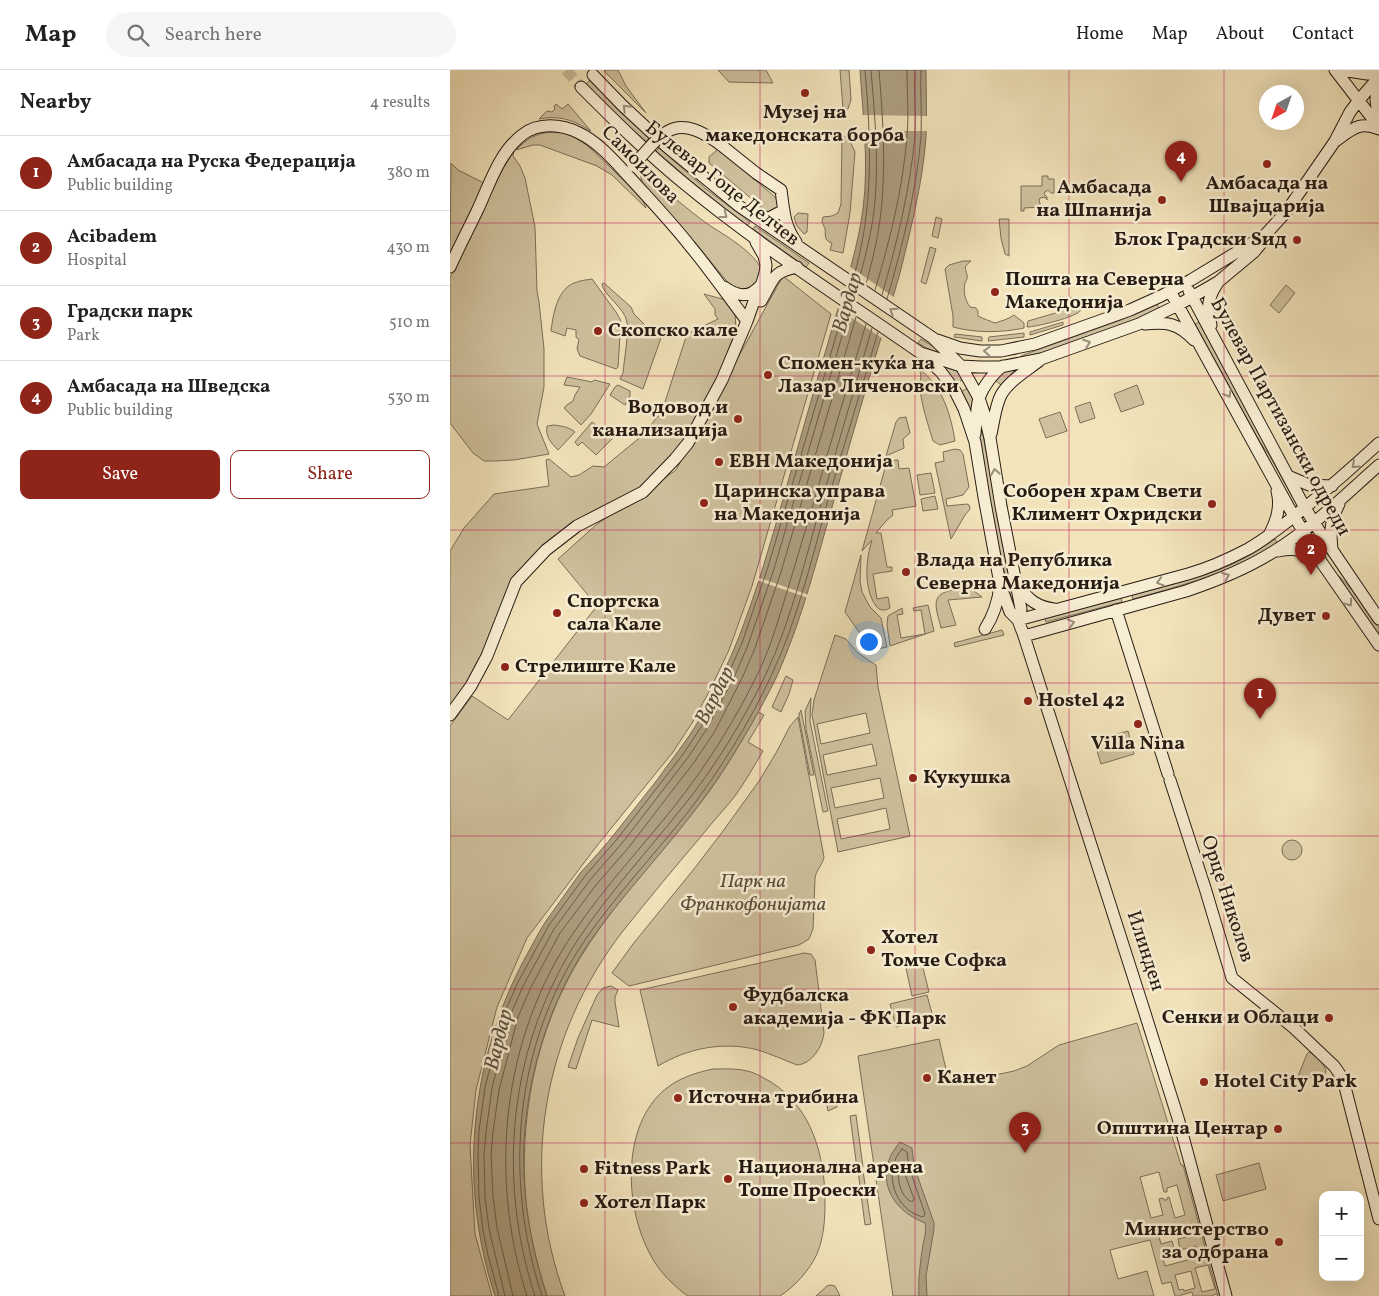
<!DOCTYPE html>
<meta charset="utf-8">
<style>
:root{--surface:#fff;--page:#f6f6f6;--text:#222;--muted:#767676;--line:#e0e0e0;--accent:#8f2418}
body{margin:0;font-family:Vollkorn,serif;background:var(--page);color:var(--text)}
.controls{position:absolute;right:15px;bottom:15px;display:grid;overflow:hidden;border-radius:10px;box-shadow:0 5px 20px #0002}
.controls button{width:45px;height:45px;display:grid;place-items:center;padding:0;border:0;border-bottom:1px solid var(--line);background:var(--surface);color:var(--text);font:25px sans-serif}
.compass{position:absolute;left:809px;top:15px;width:45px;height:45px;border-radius:50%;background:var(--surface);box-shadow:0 5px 20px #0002;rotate:220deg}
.you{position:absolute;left:418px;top:571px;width:18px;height:18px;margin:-12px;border:4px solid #fff;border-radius:50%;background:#1a73e8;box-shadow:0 0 0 8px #1a73e833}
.badge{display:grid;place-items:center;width:32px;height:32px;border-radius:50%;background:var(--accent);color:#fff;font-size:16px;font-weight:700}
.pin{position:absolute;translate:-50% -41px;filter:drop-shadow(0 1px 2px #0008)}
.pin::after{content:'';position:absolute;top:26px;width:18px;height:15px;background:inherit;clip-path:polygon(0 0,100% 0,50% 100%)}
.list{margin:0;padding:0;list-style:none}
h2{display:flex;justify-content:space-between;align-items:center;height:65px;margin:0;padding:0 20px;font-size:21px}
h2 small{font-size:16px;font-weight:400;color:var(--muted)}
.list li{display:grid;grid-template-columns:32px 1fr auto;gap:15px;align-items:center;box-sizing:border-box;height:75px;padding:0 20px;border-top:1px solid var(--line)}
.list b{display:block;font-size:19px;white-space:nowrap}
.list p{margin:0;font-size:16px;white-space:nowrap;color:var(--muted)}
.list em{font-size:16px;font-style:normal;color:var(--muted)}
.actions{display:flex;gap:10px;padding:15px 20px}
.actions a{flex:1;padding:11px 0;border:1px solid var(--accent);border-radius:10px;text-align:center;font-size:18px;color:var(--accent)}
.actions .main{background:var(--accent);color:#fff}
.icon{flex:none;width:28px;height:28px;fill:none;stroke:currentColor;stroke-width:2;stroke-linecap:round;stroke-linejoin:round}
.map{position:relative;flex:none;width:929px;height:1226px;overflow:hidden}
header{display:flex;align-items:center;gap:30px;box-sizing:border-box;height:70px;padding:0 25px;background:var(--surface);border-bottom:1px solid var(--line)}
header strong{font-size:24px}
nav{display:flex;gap:28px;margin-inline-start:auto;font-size:18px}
.search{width:350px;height:45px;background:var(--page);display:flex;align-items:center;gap:12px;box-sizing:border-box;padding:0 18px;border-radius:28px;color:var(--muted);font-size:19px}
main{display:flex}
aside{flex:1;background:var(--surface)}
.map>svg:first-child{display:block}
.green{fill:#cfc19e;stroke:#7a6e58;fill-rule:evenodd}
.water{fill:#ad9f81;stroke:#776a55}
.pier{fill:#f2e3ba}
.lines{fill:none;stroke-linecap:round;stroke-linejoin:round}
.shore{stroke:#6a5d4a;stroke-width:1}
.secondary-tunnel{stroke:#c9bb99;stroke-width:11;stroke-dasharray:11 5.5;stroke-linecap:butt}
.secondary-casing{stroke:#261b13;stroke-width:13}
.secondary{stroke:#f7edd2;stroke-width:11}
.secondary-bridge-casing{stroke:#261b13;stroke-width:13;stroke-linecap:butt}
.secondary-bridge{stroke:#f7edd2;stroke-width:11}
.oneway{stroke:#998e7c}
.grid{fill:none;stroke:#c2185b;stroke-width:1;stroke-opacity:0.55}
.poi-dot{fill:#8f2418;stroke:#f7edd2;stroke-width:2}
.labels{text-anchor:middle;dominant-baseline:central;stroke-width:5;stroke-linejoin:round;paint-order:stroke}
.poi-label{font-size:20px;font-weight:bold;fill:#261b13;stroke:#f7edd2;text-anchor:start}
.street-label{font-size:20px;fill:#261b13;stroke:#f7edd2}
.park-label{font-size:20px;font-style:italic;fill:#594d3d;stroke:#f7edd2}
.water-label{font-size:21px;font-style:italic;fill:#5c503f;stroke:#f7edd2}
</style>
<header>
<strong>Map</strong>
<div class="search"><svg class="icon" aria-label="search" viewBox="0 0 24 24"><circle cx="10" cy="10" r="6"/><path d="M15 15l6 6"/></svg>Search here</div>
<nav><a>Home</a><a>Map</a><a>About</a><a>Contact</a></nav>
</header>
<main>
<aside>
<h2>Nearby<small>4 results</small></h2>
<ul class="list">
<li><span class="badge">1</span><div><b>Aмбасада на Руска Федерациjа</b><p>Public building</p></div><em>380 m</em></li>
<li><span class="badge">2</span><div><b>Acibadem</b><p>Hospital</p></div><em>430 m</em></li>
<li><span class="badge">3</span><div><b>Градски парк</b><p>Park</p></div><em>510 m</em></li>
<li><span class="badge">4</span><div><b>Амбасада на Шведска</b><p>Public building</p></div><em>530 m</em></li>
</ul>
<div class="actions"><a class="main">Save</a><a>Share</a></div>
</aside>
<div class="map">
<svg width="929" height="1226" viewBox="0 0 929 1226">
<rect width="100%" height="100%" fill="#f2e3ba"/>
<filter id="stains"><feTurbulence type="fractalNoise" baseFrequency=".004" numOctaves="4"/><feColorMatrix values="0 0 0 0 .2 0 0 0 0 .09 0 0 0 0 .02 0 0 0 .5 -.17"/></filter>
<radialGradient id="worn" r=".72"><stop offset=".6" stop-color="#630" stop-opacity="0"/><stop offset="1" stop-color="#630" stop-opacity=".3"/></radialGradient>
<path class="green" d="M156 0H168L176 16 196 43 154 1Z
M268 0H316L323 13 279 12Z
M390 0H399L401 30 398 39H393Z
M140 10 171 43 199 68 195 72 170 48 136 14Z
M106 34 112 39 118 34 141 61C123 50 110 45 89 49L97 41 102 42 105 39 104 36Z
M102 62 112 63 123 66 138 76 159 96 193 130 196 138 162 105 147 96 90 75H83L66 80C76 69 87 63 102 62Z
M392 67H398L405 82 400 143 393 183 380 180 382 173C373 170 376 165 375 158 374 157 372 153 372 151L373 147 382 146 388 143 391 134Z
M209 78 256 119 300 152 297 156 242 112 206 81Z
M268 79 324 126 328 132 327 139 322 142 316 141 259 93V87Z
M64 81 63 86 70 96 75 108 85 157 87 221 89 232 94 279V317L87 354 99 384 64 390 46 391H34L23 383 0 353V208L51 102Z
M1 93 8 100 38 115 0 184Z
M190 103 205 115 212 118C226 129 239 140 252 150 271 164 301 178 312 200L306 215 294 220 280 215 242 169 192 113Z
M592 106H598V109H604V123H601L598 120 595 122 594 124 597 127V130L595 127 590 128 589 130 591 137 574 138V141H571V116H592Z
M348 143 358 144 357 162 354 164 347 156 344 147Z
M486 147 492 149 488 168 482 166Z
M549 149H559V186L555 184 551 168Z
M305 156 359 193 356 197 303 159Z
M480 177 486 179 476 214 471 212Z
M513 191H521C512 198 516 198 517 205 518 208 516 211 515 213 513 222 515 230 520 237L526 238 528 241V246C534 249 540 251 545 253 551 251 559 249 564 245L574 253V258C551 263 525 263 503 257V246L495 199 499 195Z
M333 206 381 244 302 516 279 580 260 620 242 653 223 682 146 777 77 868 47 937 26 1020 20 1075 25 1164 42 1226H0V656L22 626 58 650 147 536 108 489 146 455 186 427 159 438 81 491 28 597 0 640V481L14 458 44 424 99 416 96 390 99 389 121 407 129 405 143 396 154 397 193 365 212 341 237 264 268 249 265 245V239L254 224 276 230 285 242 286 260 268 306 225 386 189 426 226 400Z
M142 209 166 242 171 251 168 297 166 299 130 286 127 279 129 270 126 267V260L117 258 115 266 101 261C103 245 107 217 127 212 132 210 137 210 142 209Z
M154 213 181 237 184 244 198 258 212 265 193 319 170 309 173 303C174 290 179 264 177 252 175 238 153 225 152 214Z
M836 215 845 223 829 243 820 235Z
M609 227 630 228C631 231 633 236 631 240 627 247 586 257 577 257L578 251 609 242Z
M707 234 710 240C663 259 617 275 569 290L567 289 573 285 671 250Z
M613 252V255L580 265V262Z
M749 252 844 427 843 428 819 385 809 371 745 254Z
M574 263V267L538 271 539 267Z
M505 264 532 267V271L504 267Z
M471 269 487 279 492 284 485 283 468 273Z
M488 293 506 297 514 309 506 314Z
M469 299C492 315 501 345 505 371L490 375 483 371C478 354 472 337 470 319 469 312 473 306 469 299Z
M563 299 564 301 551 315 544 309 548 304Z
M117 307 142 312 144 310 160 314 141 344 131 355 114 338 117 335 123 331 125 325 130 317 114 315Z
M168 315 180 321V326L175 335 160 325 165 317Z
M687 315 694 334 671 342 664 324Z
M519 317 525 330 521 344 511 322Z
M640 332 645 348 630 353 625 337Z
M610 342 617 361 596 368 589 349Z
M456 347 460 363 453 369 454 378 436 386 446 352 449 348Z
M530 348 552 471 565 528 564 533 562 532 547 473 528 369Z
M142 352 163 368 146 385 132 372 128 376 125 372Z
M104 355C112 356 119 357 125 362L108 380C101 373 95 366 97 356Z
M505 379 510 380 513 384 519 417 513 425 496 429 497 436 517 434 519 435 520 439 515 445 501 469 485 393 494 391 493 382Z
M448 390 449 399 459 398 466 436 442 440 443 445 436 451 426 463H431L437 497H442V501L423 504 427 529 438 527 440 538C435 541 430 541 426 536 413 518 416 489 422 470L412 481 437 391Z
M481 403 485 423 470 425 467 405Z
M485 426 488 439 473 441 471 429Z
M825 469 827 473C782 502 734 515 683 529L682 525C715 516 747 509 778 496 795 489 810 479 825 469Z
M411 485 410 511 412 522 420 537 431 548 437 577 428 579 409 562 395 542Z
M888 505 905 523 929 558V566Z
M516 515 532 527 498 530 506 555 491 558C487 540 478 524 503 520L502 516Z
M671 528 672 532 596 552 595 548Z
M478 535 484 561 440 576 437 555 438 546 452 538 453 544 447 545 451 568 475 564 471 540 464 541 463 538Z
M552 560 554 565 505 577 504 573Z
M385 565 396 569 408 583 426 595 428 617 434 645 460 766 388 782 362 645 364 630ZM416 643 420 663 371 674 367 654ZM422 674 427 695 377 705 373 685ZM430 708 434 728 385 738 381 718ZM436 738 440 759 391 769 387 749Z
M336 606 343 610 339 624 331 642 322 637Z
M361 628 360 651 378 741 373 742 356 659 355 641Z
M351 640 364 705H360L349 647V644Z
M308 642 314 645 298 672 313 681C304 696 295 712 285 726 275 739 263 751 253 764 226 796 199 828 173 861 92 965 69 1102 115 1226H97C86 1192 77 1155 75 1119 70 1033 91 945 139 874 169 828 207 789 240 746 267 714 288 678 308 642Z
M348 647 374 787C373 794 366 800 365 808L363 859 359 869 349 875 179 916 162 903 183 874 244 799 273 761 309 711 326 683 340 656Z
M678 661 684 684 651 694 644 671Z
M832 780a10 10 0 1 1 20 0a10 10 0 1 1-20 0Z
M354 883 361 884 365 890 374 962C373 976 362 994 347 995 334 990 321 984 308 980 274 971 238 978 208 996L190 920Z
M472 894 479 922 462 926 456 898Z
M161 916 168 920 165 927V932L169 957 142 950 126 999 118 997 128 968 147 925 153 918Z
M477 925 483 947 446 957 440 934Z
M687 953 731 1095H733L768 1226 766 1224 761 1226H743L742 1222 731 1225V1226H725L721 1212 712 1214 700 1170 660 1180 668 1209 697 1201 704 1226H443L408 986 489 969 498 1008 536 1007 564 1001 577 996 609 975ZM709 1102 714 1122H717V1118L727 1115 735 1145 725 1148 719 1127 717 1128V1130H714L713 1128 709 1129 713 1145 701 1148 690 1107ZM741 1154 744 1165 728 1169 730 1180 746 1176 749 1187 715 1196 712 1185 725 1182 722 1171 711 1174 708 1163ZM758 1195 765 1219 752 1222 745 1198ZM741 1201 745 1218 734 1221 733 1219 729 1220 725 1205Z
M859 982C866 985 876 995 876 1002L874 1005 851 1010 848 1006 857 984Z
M263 999C276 999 288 998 301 1002 308 1004 315 1009 321 1012 362 1038 375 1086 375 1132 375 1149 374 1167 367 1184 359 1201 345 1216 330 1226 307 1226 284 1226 262 1226 255 1226 245 1226 239 1226 233 1224 226 1216 221 1212 180 1174 168 1087 198 1039 214 1014 235 1005 263 999Z
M385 1025 387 1037 378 1041 376 1030Z
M406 1045 413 1097 407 1098 400 1046Z
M809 1093 816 1119 773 1131 766 1105Z
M408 1101H413L421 1154 415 1155Z
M380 1215 385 1216 390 1226H366L377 1216Z"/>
<path class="water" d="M410 0H476C476 22 477 44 476 66 473 112 461 158 450 203 428 279 405 354 384 430 367 489 352 550 327 606 319 623 310 639 301 655 283 686 264 716 242 744 209 787 171 827 140 871 92 941 67 1038 75 1122 78 1157 86 1192 97 1226H45C7 1111 20 985 80 879 85 870 90 860 96 851 108 835 119 818 131 802 143 789 155 776 166 762 180 745 193 727 207 710 221 690 237 671 249 650 258 635 265 619 273 603 289 571 300 537 311 504 328 449 343 393 359 338 368 306 378 274 387 242 398 208 408 175 413 139 419 93 413 46 410 0Z
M450 1072 462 1078 464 1096 484 1153V1159L476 1206 477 1226H469C468 1211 470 1196 472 1181 473 1172 477 1162 475 1153 446 1142 427 1116 441 1085 444 1080 447 1076 450 1072Z"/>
<path class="pier" d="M410 45 479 46V61H411Z
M399 196 445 228 433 269 386 237Z
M307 507 359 525 358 528 306 510Z"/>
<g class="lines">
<path class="shore" d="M404 206C424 137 421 70 415 0
M409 209C418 179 425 147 426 115 428 77 424 38 421 0
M416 214C425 182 432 149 433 115 435 77 432 38 429 0
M425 220C440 170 453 118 457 66 459 44 457 22 457 0
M432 225C447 173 460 119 465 66 466 44 464 22 465 0
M437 229C452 177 467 119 471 66 472 44 470 22 471 0
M452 1079 457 1082 459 1097 475 1144 473 1147C444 1140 432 1101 452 1079Z
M451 1098 453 1099 464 1129 462 1132C451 1127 447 1112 449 1100Z
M49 1226 38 1185 33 1160 29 1127 28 1085 29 1061 35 1017 55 942 67 914 99 855 135 806 168 768 234 683 253 654 280 600 292 573 318 497 394 239
M55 1226 39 1159 35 1127 34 1085 36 1062 42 1018 61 944 73 916 104 859 140 810 173 772 239 686 258 657 286 603 298 575 324 499 399 242
M63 1226 47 1158 43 1126 41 1085 43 1062 49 1020 68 947 80 919 110 863 146 815 179 777 245 691 265 661 293 606 305 578 331 502 406 247
M77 1226C38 1106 52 967 124 862 155 816 193 776 227 733 259 692 287 647 309 601 322 574 330 544 339 515 348 486 356 457 365 428 381 370 399 312 416 254
M85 1226C46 1107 59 974 129 868 159 823 197 782 231 739 264 699 293 651 316 604 342 549 356 486 373 427 389 370 406 314 422 258
M92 1226C53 1108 64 974 135 870 166 825 204 785 238 742 270 700 299 654 321 606 347 552 362 488 378 430 394 374 412 318 428 262"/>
<path class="secondary-tunnel" d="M116 0 131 17"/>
<defs>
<path id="secondary" d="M885 0 929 57
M892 0 917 4 929 3
M143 5 172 35 216 76 289 136 483 268 511 296 529 328 534 343 540 368 551 436 571 539 568 550
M928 8 926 30 929 53
M131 17C165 51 199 85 236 115 311 177 393 229 472 284L491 302 505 321 514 339 525 372 534 427 550 514 560 542 568 550 574 566 693 937 728 1048 776 1226
M887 70C902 59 910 51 929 59
M271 75 306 103 331 120C334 141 334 155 346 172
M305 147 319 148 334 140
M0 197C9 177 19 158 28 139 40 113 49 83 72 65 88 52 112 54 129 63 149 72 168 95 183 111 202 132 222 153 240 176 260 200 278 226 297 251
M274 217C287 226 299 229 310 216
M720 221 838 436 872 493 929 575
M739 221 855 438 870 462 929 549
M311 231C324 210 321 202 347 197
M695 254C717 252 728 253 744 270
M761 255C757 239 757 229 767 214
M487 270 510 278 530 281H551L585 274 680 240 711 226 741 210 815 165 836 142 885 71 900 42 909 30 929 7
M474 284 511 296 530 297H550L591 289 689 254 728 235 768 212 804 182 817 166
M525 364C526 353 526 339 529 328 533 317 543 303 553 296
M541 364C544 351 545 337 551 325 559 311 576 301 589 291
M838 406 859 415 882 416
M820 463C827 450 831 436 827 421
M882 479C880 460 880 452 889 434
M828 481C843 478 854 479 867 488
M569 516C578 530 588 537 604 539
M666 540 718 704
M568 550 738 504C759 498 779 489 798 479 814 470 828 459 842 448 872 424 901 399 929 373
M535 559C544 545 548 533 550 516
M574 566 736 521C766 511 796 499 823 482 862 458 895 425 929 395
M0 645 21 616 37 586 66 512 96 480 127 456 193 422 225 389 238 373 272 310 297 251 303 234 312 213 315 203 316 195 314 186 306 172
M720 710 755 818 782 908 844 958 884 996 889 1003 895 1017 929 1149"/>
</defs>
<use href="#secondary" class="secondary-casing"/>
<use href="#secondary" class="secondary"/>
<defs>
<path id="secondary-bridge" d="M183 96C214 61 225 41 271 75"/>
</defs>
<use href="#secondary-bridge" class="secondary-bridge-casing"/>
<use href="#secondary-bridge" class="secondary-bridge"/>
</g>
<defs><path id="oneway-chevron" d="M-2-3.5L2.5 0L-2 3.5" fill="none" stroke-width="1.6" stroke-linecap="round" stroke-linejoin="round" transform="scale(1.25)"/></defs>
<g class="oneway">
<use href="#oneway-chevron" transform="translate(176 38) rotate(-135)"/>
<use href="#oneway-chevron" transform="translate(274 145) rotate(37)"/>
<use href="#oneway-chevron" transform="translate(443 241) rotate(-145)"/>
<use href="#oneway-chevron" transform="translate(637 273) rotate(-20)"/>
<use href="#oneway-chevron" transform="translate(537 281) rotate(-178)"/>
<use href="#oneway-chevron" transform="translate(778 324) rotate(61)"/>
<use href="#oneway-chevron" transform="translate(905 395) rotate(138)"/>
<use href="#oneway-chevron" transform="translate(545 402) rotate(-99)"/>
<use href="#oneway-chevron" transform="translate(776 506) rotate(-24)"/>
<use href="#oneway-chevron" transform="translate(710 512) rotate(164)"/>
<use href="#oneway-chevron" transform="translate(899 533) rotate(55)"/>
<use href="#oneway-chevron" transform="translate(621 553) rotate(-15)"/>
</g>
<path class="grid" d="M155 0V1226M310 0V1226M465 0V1226M619 0V1226M774 0V1226M0 153H929M0 306H929M0 460H929M0 613H929M0 766H929M0 919H929M0 1073H929"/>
<g class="poi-dot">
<circle cx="355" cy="23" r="5"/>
<circle cx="817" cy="94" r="5"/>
<circle cx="712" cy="130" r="5"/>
<circle cx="847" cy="170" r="5"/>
<circle cx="545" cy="222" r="5"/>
<circle cx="148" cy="261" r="5"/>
<circle cx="318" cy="305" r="5"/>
<circle cx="288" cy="349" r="5"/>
<circle cx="269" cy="392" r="5"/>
<circle cx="254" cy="433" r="5"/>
<circle cx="762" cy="434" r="5"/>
<circle cx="456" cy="502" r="5"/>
<circle cx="107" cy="543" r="5"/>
<circle cx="876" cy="546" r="5"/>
<circle cx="55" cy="597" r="5"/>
<circle cx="578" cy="631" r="5"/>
<circle cx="688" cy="654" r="5"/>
<circle cx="463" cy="708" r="5"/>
<circle cx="421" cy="880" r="5"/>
<circle cx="283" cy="937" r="5"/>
<circle cx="879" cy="948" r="5"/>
<circle cx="477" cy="1008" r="5"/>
<circle cx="754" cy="1012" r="5"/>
<circle cx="228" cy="1028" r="5"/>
<circle cx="828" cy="1059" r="5"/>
<circle cx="134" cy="1099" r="5"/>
<circle cx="278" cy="1109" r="5"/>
<circle cx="134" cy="1133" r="5"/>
<circle cx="829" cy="1172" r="5"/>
</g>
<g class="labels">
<g class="poi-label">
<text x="355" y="43" text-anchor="middle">Музеј на<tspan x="355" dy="23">македонската борба</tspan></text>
<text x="817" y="114" text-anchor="middle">Амбасада на<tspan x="817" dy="23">Швајцарија</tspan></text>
<text x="702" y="118" text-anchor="end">Амбасада<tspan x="702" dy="23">на Шпанија</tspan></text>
<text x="837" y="170" text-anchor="end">Блок Градски Sид</text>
<text x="555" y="210">Пошта на Северна<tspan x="555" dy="23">Македонија</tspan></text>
<text x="158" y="261">Скопско кале</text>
<text x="328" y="294">Спомен-куќа на<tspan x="328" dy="23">Лазар Личеновски</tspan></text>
<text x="278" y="338" text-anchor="end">Водовод и<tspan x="278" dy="23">канализација</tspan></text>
<text x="279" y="392">ЕВН Македонија</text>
<text x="264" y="422">Царинска управа<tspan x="264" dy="23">на Македонија</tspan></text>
<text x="752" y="422" text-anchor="end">Соборен храм Свети<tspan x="752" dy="23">Климент Охридски</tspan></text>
<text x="466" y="491">Влада на Република<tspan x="466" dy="23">Северна Македонија</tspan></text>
<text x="117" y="532">Спортска<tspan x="117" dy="23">сала Кале</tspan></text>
<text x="866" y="546" text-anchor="end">Дувет</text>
<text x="65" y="597">Стрелиште Кале</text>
<text x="588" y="631">Hostel 42</text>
<text x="688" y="674" text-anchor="middle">Villa Nina</text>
<text x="473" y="708">Кукушка</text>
<text x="431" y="868">Хотел<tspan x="431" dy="23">Томче Софка</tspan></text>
<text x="293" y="926">Фудбалска<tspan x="293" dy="23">академија - ФК Парк</tspan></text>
<text x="869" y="948" text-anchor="end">Сенки и Облаци</text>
<text x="487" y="1008">Канет</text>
<text x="764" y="1012">Hotel City Park</text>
<text x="238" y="1028">Источна трибина</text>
<text x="818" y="1059" text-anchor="end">Општина Центар</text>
<text x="288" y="1098">Национална арена<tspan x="288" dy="23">Тоше Проески</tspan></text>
<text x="144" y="1099">Fitness Park</text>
<text x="144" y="1133">Хотел Парк</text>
<text x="819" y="1160" text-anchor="end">Министерство<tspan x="819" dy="23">за одбрана</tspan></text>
</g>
<g class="street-label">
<text transform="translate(190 95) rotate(45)">Самоилова</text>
<text transform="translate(272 114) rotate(38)">Булевар Гоце Делчев</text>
<text transform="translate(830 347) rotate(61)">Булевар Партизански одреди</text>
<text transform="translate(777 829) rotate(72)">Орце Николов</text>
<text transform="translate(695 881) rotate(72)">Илинден</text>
</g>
<g class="park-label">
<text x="303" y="812">Парк на<tspan x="303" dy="23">Франкофонијата</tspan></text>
</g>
<g class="water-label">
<text transform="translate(398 233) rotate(-74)">Вардар</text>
<text transform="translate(265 626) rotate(-63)">Вардар</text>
<text transform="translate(49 970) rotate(-76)">Вардар</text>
</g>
</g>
<rect width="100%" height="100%" filter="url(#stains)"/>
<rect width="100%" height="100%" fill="url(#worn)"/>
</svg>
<div class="controls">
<button>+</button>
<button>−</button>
</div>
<svg class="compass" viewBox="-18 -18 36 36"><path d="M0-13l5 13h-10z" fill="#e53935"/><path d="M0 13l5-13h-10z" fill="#767676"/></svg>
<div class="you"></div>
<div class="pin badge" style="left:810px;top:649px">1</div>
<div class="pin badge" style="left:861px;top:505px">2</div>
<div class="pin badge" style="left:575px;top:1083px">3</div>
<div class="pin badge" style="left:731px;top:112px">4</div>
</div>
</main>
